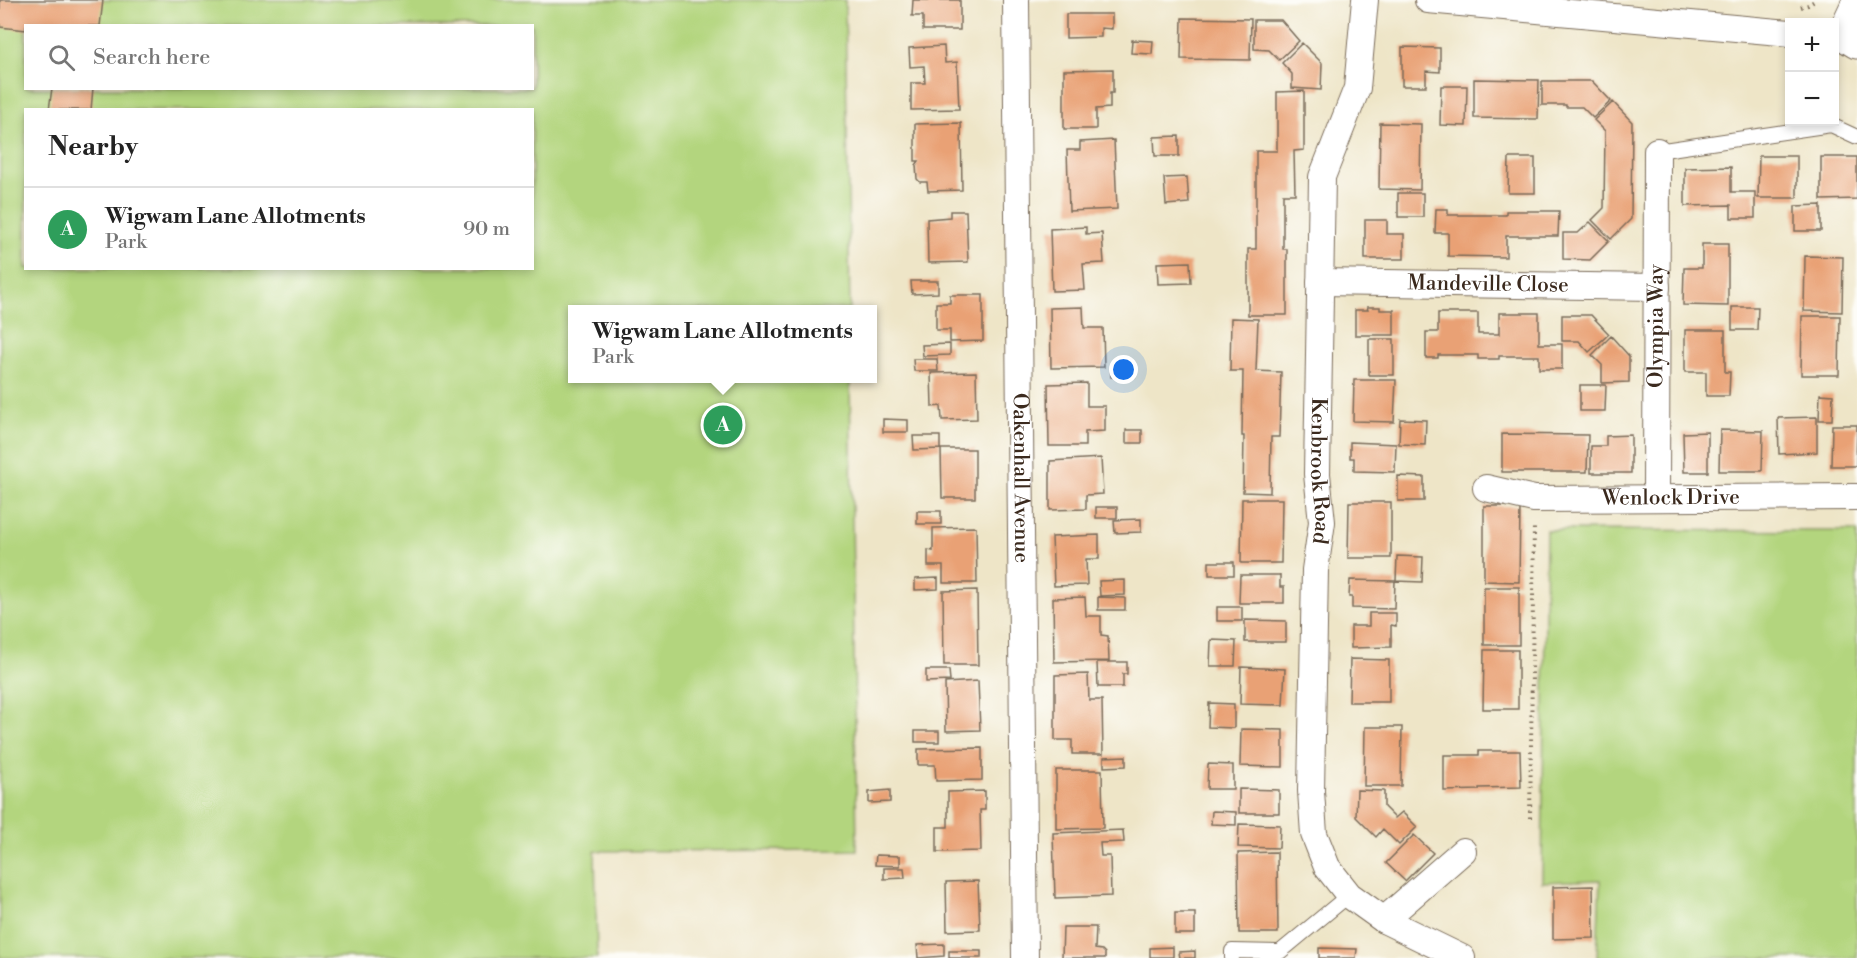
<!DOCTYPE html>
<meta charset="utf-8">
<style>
:root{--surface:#fff;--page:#f2f2f2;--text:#222;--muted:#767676;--line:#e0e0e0;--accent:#d1495b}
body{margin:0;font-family:"Libre Bodoni",serif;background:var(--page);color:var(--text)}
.controls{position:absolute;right:18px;top:18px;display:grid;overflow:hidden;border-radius:0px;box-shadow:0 3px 9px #0003}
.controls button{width:54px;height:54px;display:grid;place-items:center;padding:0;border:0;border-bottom:2px solid var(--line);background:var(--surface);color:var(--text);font:30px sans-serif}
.you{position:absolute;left:1124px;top:370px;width:21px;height:21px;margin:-15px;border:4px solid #fff;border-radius:50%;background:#1a73e8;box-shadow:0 0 0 9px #1a73e833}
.badge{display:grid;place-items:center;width:39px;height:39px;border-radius:50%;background:var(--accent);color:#fff;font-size:20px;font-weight:700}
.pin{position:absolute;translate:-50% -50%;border:3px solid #fff;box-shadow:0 2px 6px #0006}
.popup{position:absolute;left:568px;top:305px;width:309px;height:78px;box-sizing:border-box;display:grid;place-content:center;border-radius:0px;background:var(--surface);filter:drop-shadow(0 2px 4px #0005);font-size:20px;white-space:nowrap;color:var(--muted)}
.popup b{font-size:22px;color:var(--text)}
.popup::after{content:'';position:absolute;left:50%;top:100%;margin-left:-12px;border:12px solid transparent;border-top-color:var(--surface)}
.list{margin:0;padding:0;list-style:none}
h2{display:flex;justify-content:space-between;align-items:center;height:78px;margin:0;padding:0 24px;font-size:26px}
h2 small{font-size:20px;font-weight:400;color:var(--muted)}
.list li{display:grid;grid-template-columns:39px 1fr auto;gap:18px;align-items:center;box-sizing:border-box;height:84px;padding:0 24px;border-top:2px solid var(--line)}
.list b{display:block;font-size:22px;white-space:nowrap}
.list p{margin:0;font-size:20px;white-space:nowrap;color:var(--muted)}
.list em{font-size:20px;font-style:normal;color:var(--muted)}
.icon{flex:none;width:33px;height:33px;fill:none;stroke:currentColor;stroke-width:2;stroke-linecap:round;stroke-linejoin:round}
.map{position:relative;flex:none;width:1857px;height:958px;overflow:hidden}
.search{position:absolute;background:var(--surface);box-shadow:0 3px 9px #0003;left:24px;top:24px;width:510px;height:66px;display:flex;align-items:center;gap:15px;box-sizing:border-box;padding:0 21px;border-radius:0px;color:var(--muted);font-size:22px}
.panel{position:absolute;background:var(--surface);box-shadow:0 3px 9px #0003;left:24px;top:108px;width:510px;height:162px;border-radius:0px}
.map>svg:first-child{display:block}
.green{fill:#b3d57e;stroke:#77804e;stroke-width:1.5;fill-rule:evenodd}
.building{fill:#e9a174}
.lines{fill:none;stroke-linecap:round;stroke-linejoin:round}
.service-casing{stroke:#7a6b59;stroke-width:16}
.minor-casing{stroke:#7a6b59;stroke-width:28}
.tertiary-casing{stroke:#7a6b59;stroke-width:35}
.path{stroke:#7a6b59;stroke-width:4;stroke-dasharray:1.5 4.5;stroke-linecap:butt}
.service{stroke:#fff;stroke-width:14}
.minor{stroke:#fff;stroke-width:26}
.tertiary{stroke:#fff;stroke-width:33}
.labels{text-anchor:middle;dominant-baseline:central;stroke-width:5;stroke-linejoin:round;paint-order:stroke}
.street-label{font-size:21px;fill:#3b2a1e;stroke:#fdfcf7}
</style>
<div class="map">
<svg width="1857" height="958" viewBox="0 0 1857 958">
<rect width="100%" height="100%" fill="#fdfcf7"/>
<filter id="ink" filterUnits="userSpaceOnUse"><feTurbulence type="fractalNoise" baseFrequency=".0167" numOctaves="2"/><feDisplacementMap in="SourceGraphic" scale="12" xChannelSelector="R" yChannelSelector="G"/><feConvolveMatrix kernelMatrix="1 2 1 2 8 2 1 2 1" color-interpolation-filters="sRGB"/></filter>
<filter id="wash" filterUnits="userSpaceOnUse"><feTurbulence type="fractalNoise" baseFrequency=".008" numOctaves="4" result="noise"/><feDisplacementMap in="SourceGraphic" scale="24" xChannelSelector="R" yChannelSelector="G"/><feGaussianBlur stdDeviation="1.35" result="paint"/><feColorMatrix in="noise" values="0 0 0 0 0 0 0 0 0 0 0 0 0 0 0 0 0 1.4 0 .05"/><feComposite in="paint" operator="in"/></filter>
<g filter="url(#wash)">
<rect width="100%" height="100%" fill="#eee5c7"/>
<path class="green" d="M0 0H845L850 309 573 310V378L850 379 857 850 595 851 597 958H0ZM26 26H532V88H26ZM26 110H532V268H26Z
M1546 530 1857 531V958H1597L1600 880 1542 882Z"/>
<g id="blocks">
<path class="building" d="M0 0H103L100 26H26V30L0 27Z
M913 0H960V30H923V16H912Z
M1066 14H1112V29L1101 28V37L1066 38Z
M1182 18 1251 19 1250 60 1181 59Z
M1254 20H1281L1299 41 1279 60 1269 50 1254 49Z
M1132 40 1153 41 1152 54 1131 53Z
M1302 43 1322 63 1321 90 1292 88V74L1282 63Z
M944 46 945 63 957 62 959 109 911 110V83H925L924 66 910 67 909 48Z
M1402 47 1440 48V72L1426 71V86H1402Z
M1113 69V93H1110V108L1096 109V129H1064V70Z
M1474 79 1539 80 1538 119 1474 118Z
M1542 81H1592L1611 101 1593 118 1582 107H1566V105H1542Z
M1441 86H1467L1466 126 1440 125Z
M52 88H93L91 110H49Z
M1304 91V150L1294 151 1295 194H1283V249H1287V315H1248V249H1256V151H1277V92Z
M1613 102 1632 122 1631 219 1611 239 1592 220 1604 208 1605 131 1594 120Z
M961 123 962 190 928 191 927 182H920L917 179 916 165 919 161H915V124Z
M1380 123 1421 124 1420 190 1379 189Z
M1179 136V156H1155L1154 137Z
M1114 140 1117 209 1069 211 1067 150H1080V142Z
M1759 156H1797V198H1758Z
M1821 157H1857V199L1821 200Z
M1509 158H1535V193H1508Z
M1731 167V192H1755V218H1731V205L1685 206V168Z
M1187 177 1189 203 1166 205 1164 178Z
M1398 193H1423V217H1398Z
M1821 205V231H1795V206Z
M1436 209H1448V215H1506V211H1559L1558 236H1506V257L1448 256V233H1435Z
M950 211H966L968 262 928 263 927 219 950 217Z
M1365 220H1387V234H1404V259H1365Z
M1590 222 1609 241 1590 260 1563 259V233H1578Z
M1086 227V234L1102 233 1104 263 1083 264 1085 290 1052 291 1050 229Z
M1702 244H1728V306L1683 305 1684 268H1702Z
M1805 256 1843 257 1842 312 1804 311Z
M1190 262 1191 283 1158 284 1157 263Z
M911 281H938V293L912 294Z
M950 295H983V341L950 342V330H936V303H950Z
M1083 307 1084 328H1103L1104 367 1051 368 1050 308Z
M1367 307H1380V310H1394V335H1355V310H1368Z
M1732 307H1758L1757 330H1732Z
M1438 313H1478V334H1499V313H1539V344H1562V369H1539V356H1499V359H1478V355H1438V358H1426V332H1438Z
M1562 315H1591L1609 334 1589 352 1579 341H1562Z
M1802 316H1840L1839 375H1801Z
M1231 318 1258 319 1256 371 1281 372 1279 437H1271L1270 493 1243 492 1244 436H1242L1243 371H1230Z
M1685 330H1725V372H1730L1729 396H1706V372H1685Z
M1611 336 1629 356V382L1602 383V365L1592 355Z
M1369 339H1394V375H1369Z
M950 344V355L923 356 922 345Z
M913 359H937L938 371H914Z
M1111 367H1135V377H1111Z
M976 372 977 419 942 420 941 406 932 407 931 373Z
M1354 380H1396L1394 422 1353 421Z
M1087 383V406H1105V431L1085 432V446H1049L1048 384Z
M1580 385H1606L1605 411H1580Z
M1820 394 1833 395 1832 420H1819Z
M1817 417V452L1779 454 1778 418Z
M883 419 908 420V432H883Z
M1400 419 1426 420 1425 445 1399 444Z
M1832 425H1857L1856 466H1831Z
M1126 430H1142V443H1126Z
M1720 430 1763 431 1762 471H1719Z
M1708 432V472H1684L1683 433Z
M1502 434 1588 435 1587 472H1502Z
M1631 435V473H1591V446H1606V436Z
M913 436H940V449L914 450Z
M1350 442 1396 444 1395 472 1354 471V458H1350Z
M941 449H975V498H942Z
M1101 458 1103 494 1086 495V509L1050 510V461Z
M1398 476 1424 477V501H1398Z
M1242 499H1282L1281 563H1241Z
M1349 502H1391V558H1348Z
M1484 506H1520L1519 582 1484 581Z
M1096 507H1117V518H1096Z
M917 511H941V524H917Z
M1141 519V532L1115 533 1114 520Z
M976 527 977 583H943V566H928V550L933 551V528Z
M1099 535V559H1086L1087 585 1054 586 1052 537Z
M1397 556 1423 557 1422 582 1396 581Z
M1209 562H1234V575H1209Z
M1240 575H1280V587H1284V603H1239Z
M938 578V589L915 590V579Z
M1125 580V595L1100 596 1099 581Z
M1350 580 1395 581 1394 609 1352 608V597H1349Z
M1484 587H1519V645H1484Z
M977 590 978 665H944L943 591Z
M1085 597 1086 616H1101V635L1108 636 1109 661 1054 662 1053 598Z
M1098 597 1125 598V610H1098Z
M1217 607H1242V621H1217Z
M1369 613H1396V626L1391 625V647L1351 648V626H1369Z
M1245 620 1286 621V642H1245Z
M1211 640 1236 641 1235 666H1210Z
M1484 650H1518V709H1483Z
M1350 659 1389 660V702H1349Z
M1097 662H1127V674H1123V687H1098Z
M1241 667 1285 669 1283 705 1240 704Z
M926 670H949L950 681 926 682Z
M1088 674 1089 700H1102L1103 754H1072V740H1055V675Z
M978 681 980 730 946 731 945 683Z
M1209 703 1234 704V728L1208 727Z
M1365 727H1402L1401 786H1364Z
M1241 729 1283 730V767L1240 766Z
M915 731H939V742H915Z
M982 748V780L936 781 935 765H918V749Z
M1479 751H1520L1521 787 1479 788V790L1444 791V755H1479Z
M1126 756V766L1104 767V757Z
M1208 764 1233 765V789H1207Z
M1056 770H1102L1103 828 1056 829Z
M1239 789 1279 790V813H1239Z
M890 790V802L869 803V792Z
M1357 790 1384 791V807L1395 818 1402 812 1417 827 1399 845 1383 829 1376 837 1356 817Z
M985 791V810H980L981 851 937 852V827H948V792Z
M1212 811 1236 812V825L1211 824Z
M1239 824 1280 825 1279 848 1238 847Z
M1123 830 1124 842 1100 843 1101 856H1110L1111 896 1055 898 1053 833Z
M1414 835 1433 853 1405 881 1386 863Z
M1277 852 1278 933H1239L1238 853Z
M876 855 900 856V866L875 865Z
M884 868H904L905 878 884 879Z
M978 881 980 930 947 931 946 882Z
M1593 886 1594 938 1553 939V887Z
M1175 913H1195V934H1175Z
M1063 927H1096L1095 949 1102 950 1105 953V958H1062Z
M944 944V956L918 958 917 945Z
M1173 947V957H1150V948Z
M1319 948 1357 949 1356 958H1319Z
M949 951H981V958H949Z
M1195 951V958H1180L1179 952Z"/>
</g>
</g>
<g filter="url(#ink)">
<use href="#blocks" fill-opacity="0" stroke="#7a6b59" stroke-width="1.5"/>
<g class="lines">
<defs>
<path id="service" d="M1657 151 1831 125 1857 137
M1232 958V951L1280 952 1349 895"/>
<g id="minor">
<path id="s1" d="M1016 0 1025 958"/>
<path id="s2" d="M1365 0 1357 88 1322 177 1317 474 1322 522 1315 570 1311 791 1314 834 1327 867 1349 895 1384 920 1462 958"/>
<path d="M1428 0 1790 33"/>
<path id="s3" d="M1320 282 1657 287"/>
<path id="s4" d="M1486 488 1534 499 1857 497"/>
<path id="s5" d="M1656 498 1657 151"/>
<path d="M1384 920 1463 851"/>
</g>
<path id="tertiary" d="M1857 6 1844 34 1857 42"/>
</defs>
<use href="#service" class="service-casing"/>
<use href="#minor" class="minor-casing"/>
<use href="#tertiary" class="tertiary-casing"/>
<path class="path" d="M1801 7 1808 5 1816 0
M1530 818 1534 526"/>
<use href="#service" class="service"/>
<use href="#minor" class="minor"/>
<use href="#tertiary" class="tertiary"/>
</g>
</g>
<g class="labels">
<g class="street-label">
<text stroke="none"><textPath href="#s3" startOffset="168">Mandeville Close</textPath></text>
<text stroke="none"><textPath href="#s5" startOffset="172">Olympia Way</textPath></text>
<text stroke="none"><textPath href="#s2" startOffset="478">Kenbrook Road</textPath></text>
<text stroke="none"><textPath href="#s1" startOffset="478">Oakenhall Avenue</textPath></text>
<text stroke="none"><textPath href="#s4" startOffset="186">Wenlock Drive</textPath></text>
</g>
</g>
</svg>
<div class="controls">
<button>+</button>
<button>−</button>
</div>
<div class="you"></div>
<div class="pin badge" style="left:723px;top:425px;background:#2e9e5b">A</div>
<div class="popup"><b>Wigwam Lane Allotments</b>Park</div>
<div class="search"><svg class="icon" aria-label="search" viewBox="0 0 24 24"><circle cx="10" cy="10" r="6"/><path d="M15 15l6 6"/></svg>Search here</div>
<section class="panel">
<h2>Nearby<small></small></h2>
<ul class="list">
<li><span class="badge" style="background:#2e9e5b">A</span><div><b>Wigwam Lane Allotments</b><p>Park</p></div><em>90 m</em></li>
</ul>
</section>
</div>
